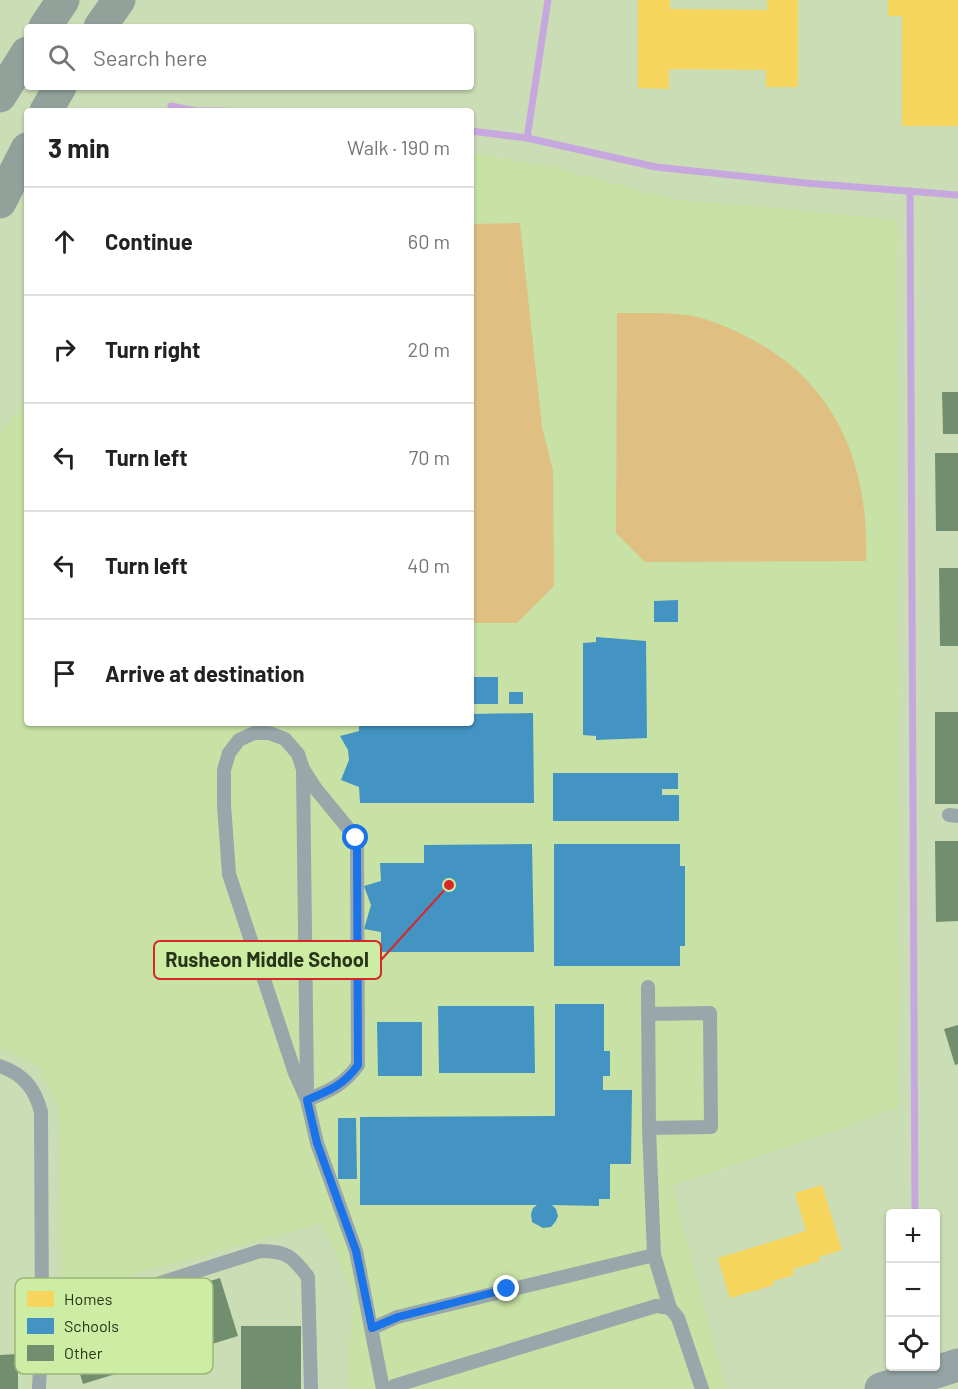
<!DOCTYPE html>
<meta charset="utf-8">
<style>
:root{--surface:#fff;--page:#f2f2f2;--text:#222;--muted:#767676;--line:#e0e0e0}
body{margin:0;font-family:Barlow,sans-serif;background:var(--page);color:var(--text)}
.controls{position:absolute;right:18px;bottom:18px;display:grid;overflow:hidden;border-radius:6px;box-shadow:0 2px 4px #0004}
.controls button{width:54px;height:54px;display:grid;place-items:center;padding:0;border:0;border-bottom:2px solid var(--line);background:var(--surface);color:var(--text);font:30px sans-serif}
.stop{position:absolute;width:18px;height:18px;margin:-14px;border:4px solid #1a73e8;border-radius:50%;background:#fff}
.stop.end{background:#1a73e8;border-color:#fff;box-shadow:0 2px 6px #0008}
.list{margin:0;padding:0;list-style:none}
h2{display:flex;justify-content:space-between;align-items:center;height:78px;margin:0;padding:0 24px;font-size:26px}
h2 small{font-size:20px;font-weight:400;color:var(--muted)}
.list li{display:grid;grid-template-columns:39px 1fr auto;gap:18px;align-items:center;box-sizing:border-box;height:108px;padding:0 24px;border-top:2px solid var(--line)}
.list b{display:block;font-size:22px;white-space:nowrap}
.list em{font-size:20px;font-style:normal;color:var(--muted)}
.icon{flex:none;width:33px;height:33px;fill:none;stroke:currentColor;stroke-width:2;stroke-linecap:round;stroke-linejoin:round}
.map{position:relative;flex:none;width:958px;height:1389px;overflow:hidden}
.search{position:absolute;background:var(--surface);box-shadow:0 2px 4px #0004;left:24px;top:24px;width:450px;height:66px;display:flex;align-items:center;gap:15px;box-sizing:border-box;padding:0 21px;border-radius:6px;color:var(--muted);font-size:22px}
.panel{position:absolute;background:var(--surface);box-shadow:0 2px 4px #0004;left:24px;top:108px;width:450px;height:618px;border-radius:6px}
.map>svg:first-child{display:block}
.built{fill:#c7e2a4}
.green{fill:#dfc082}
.homes{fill:#f6d55c}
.schools{fill:#4393c3}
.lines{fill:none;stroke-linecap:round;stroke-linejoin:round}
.stream{stroke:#c6a8df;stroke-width:7}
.building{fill:#718f6f}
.service{stroke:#99a6aa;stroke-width:14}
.secondary{stroke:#94a4a4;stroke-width:33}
.motorway{stroke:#91a29b;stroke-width:33}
.route{stroke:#1a73e8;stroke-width:8}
.key{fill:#cdeda5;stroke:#9cb67a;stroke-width:1.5}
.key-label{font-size:16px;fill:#283417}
.leader{fill:none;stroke:#d62828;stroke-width:2}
.callout-dot{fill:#d62828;stroke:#cdeda5;stroke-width:2}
.callout{fill:#cdeda5;stroke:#d62828;stroke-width:2}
.callout-label{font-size:20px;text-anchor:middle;font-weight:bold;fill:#283417}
</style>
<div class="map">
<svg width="958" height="1389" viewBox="0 0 958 1389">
<rect width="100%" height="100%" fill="#cbddb5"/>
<path class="built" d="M471 153 546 166 674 199 897 220 899 1108 672 1186 725 1386 715 1389H348L353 1292 322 1223 62 1294 59 1108 38 1067 0 1047V434L27 398V723H471Z"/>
<path class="green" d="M520 223 542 427 553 471 554 586 517 623H471V224Z
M617 313C642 313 670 312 694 316 715 321 734 330 753 340 839 386 869 468 866 561L645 562 616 533Z"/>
<path class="homes" d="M638 0H670V9L767 10V0H798V87H766V70L669 69V89L638 88Z
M888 0H958V126H902V16H888Z
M822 1185 842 1250 819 1257 820 1261 793 1269 794 1275 773 1281 774 1285 730 1298 718 1258 806 1231 795 1193Z"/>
<path class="schools" d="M678 600V622H654V601Z
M596 637 646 641 647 738 596 740V736L583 735V643L596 642Z
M471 677H498V704H471Z
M509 692H523V704H509Z
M533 713 534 803H360L359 787 341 780 349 760 348 750 340 736 359 731V723H471V714Z
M553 773H678V789H662V795H679V821H553Z
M532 844 534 952H381V932L364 929 371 905 364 886 381 881 380 863H424V845Z
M554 844H680V866H685V946H680V966H554Z
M555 1004H604V1051H610V1076H603V1090H632L631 1164H610V1199H599V1206L552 1205 556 1209 558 1216 556 1221 551 1227 543 1228 532 1222 531 1214 533 1208 537 1205H360V1117L555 1116Z
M438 1006H534L535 1073H439Z
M377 1022H422V1076H378Z
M338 1118H356L357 1179H338Z"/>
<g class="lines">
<path class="stream" d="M171 106 196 111H223
M471 131 527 138 656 167 805 183 958 195
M527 138 548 0
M910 191 915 1214"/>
</g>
<path class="building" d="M942 392H958V434H943Z
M935 453H958V531H936Z
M939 568H958V646H940Z
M935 712H958V804H935Z
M935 841H958V921L936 922Z
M958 1025V1064L955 1065 944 1029Z
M220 1278 238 1336 83 1384 65 1325Z
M241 1326H301V1389H241Z
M18 1354V1389H0V1355Z"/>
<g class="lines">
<path class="service" d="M303 770 307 1092
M949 815 958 816
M648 987 649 1128 654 1255 670 1308
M648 1014 710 1013 711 1127 649 1128
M0 1066C23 1074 35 1088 41 1112L42 1321
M307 1100C329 1091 344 1085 358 1065L357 848 356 838 316 789 303 769 298 754 285 739 269 733H254L239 740 229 753 224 770V805L229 874 295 1073 307 1100 317 1143 356 1251 383 1389
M373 1328 397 1317 654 1255
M39 1389 42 1321 260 1251C287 1251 292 1256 308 1277L311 1389
M391 1389 394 1386 656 1306 670 1308 678 1318 702 1389"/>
<path class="secondary" d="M881 1389 958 1365"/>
<path class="motorway" d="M45 27 63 0
M100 27 119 0
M0 96 27 53
M46 111 60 87
M0 202 27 149"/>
</g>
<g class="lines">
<path class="route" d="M356 838 357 848 358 1065C344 1085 329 1091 307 1100L317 1143 356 1251 372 1328 398 1317 507 1289"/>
</g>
<rect x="15" y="1278" width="198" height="96" rx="9" class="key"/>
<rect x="27" y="1291" width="27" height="16" fill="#f6d55c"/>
<rect x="27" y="1318" width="27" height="16" fill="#4393c3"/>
<rect x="27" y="1345" width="27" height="16" fill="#718f6f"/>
<g class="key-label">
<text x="64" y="1305">Homes</text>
<text x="64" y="1332">Schools</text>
<text x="64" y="1359">Other</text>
</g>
<path class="leader" d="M449 885L381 960"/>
<circle class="callout-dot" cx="449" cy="885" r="6"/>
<rect class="callout" x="154" y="941" width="227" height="38" rx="6"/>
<g class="callout-label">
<text x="267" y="967">Rusheon Middle School</text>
</g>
</svg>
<div class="controls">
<button>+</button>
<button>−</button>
<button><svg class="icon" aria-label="locate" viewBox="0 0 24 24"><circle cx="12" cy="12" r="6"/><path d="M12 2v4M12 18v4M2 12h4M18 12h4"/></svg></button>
</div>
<div class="stop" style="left:356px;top:838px"></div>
<div class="stop end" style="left:507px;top:1289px"></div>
<div class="search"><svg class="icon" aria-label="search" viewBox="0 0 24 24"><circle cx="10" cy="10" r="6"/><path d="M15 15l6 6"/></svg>Search here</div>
<section class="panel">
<h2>3 min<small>Walk · 190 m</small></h2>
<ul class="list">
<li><svg class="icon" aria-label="ahead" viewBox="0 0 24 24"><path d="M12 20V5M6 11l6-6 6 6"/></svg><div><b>Continue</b></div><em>60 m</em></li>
<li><svg class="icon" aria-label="right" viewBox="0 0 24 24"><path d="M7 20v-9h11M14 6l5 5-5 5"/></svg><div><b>Turn right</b></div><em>20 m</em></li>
<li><svg class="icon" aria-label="left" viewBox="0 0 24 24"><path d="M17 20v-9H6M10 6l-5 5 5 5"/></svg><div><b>Turn left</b></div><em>70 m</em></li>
<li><svg class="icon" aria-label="left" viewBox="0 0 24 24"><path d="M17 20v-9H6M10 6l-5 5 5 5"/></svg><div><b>Turn left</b></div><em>40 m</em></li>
<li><svg class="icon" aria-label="arrive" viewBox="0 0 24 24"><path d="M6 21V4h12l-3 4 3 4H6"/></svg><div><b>Arrive at destination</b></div></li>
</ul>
</section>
</div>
